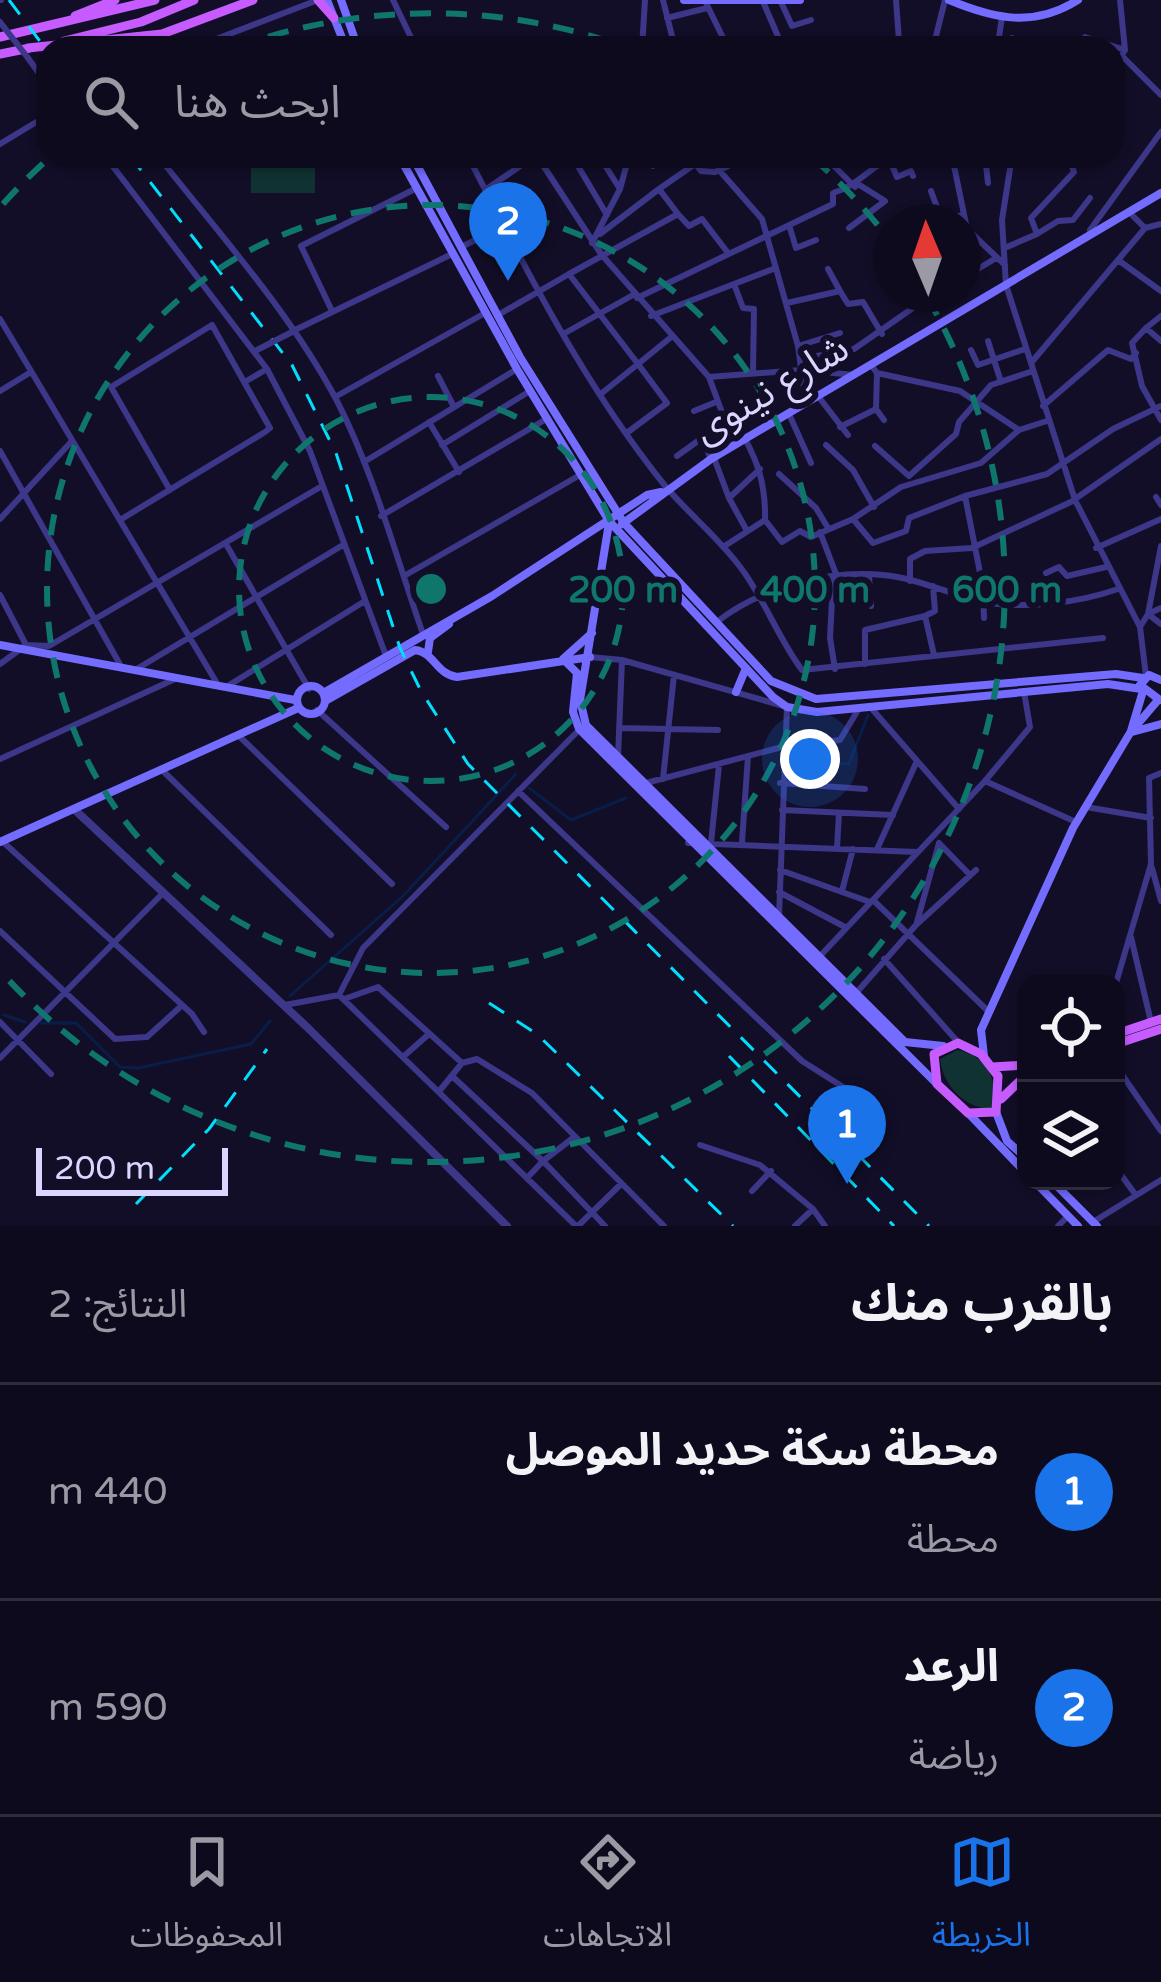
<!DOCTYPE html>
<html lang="ar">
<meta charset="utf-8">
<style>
:root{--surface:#0e0a1e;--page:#1c182b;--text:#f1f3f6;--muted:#9b9aa4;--line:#2e2b3c;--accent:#1a73e8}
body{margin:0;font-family:"Varela Round","Noto Sans Arabic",sans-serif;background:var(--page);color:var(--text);direction:rtl}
.controls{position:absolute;right:36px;bottom:36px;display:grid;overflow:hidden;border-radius:24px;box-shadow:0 3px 9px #0004}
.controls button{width:108px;height:108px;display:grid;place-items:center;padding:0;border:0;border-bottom:3px solid var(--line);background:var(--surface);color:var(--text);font:60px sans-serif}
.compass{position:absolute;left:873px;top:204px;width:108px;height:108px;border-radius:50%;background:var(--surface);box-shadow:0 3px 9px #0004;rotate:358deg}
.scale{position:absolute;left:36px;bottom:30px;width:192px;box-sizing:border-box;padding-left:12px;border:6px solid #dbd5ff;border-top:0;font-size:33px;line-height:42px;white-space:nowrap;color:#dbd5ff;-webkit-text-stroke:9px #130e28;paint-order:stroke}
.you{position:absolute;left:810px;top:759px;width:42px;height:42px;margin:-30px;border:9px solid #fff;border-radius:50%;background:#1a73e8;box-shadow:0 0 0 18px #1a73e833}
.badge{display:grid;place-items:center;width:78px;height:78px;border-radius:50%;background:var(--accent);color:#fff;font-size:39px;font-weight:700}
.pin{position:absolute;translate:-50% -99px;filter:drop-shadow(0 3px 6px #0008)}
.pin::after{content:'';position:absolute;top:63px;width:42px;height:36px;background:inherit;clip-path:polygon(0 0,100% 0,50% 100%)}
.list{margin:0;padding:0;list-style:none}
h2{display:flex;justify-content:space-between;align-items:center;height:156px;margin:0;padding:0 48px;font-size:51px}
h2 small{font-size:39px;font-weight:400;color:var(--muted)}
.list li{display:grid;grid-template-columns:78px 1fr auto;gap:36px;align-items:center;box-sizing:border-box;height:216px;padding:0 48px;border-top:3px solid var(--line)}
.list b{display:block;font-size:45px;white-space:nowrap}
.list p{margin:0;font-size:39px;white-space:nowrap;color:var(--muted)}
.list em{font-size:39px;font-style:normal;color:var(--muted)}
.icon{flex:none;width:66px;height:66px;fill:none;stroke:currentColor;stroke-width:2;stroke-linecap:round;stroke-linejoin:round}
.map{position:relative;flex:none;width:1161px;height:1226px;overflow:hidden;direction:ltr}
.search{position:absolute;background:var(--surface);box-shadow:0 3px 9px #0004;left:36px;right:36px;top:36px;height:132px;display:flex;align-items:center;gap:30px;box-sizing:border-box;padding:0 42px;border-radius:36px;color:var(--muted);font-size:45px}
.sheet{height:588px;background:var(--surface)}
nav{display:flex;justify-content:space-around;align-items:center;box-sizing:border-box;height:168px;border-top:3px solid var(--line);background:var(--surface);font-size:33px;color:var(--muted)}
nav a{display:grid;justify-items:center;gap:6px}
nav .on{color:var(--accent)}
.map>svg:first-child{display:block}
.green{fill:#113232}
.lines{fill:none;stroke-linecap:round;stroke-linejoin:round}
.stream{stroke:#081d48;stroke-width:3}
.minor{stroke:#3c3789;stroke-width:6}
.tertiary{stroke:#3c3789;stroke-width:8}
.secondary{stroke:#746cff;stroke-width:8}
.primary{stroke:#c65cff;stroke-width:9}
.rail{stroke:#01dfff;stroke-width:3;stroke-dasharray:18 15;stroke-linecap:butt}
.minor-bridge{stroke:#3c3789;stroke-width:6}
.ring{fill:none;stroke:#0f766e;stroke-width:6;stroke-dasharray:21 15}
.labels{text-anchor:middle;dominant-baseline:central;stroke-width:12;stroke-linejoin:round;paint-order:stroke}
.street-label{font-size:39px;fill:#dbd5ff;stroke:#130e28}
.centre{fill:#0f766e;stroke:#130e28;stroke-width:6}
.ring-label{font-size:36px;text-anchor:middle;font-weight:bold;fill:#0f766e;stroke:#130e28;stroke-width:12;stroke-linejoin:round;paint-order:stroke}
</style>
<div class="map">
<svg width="1161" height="1226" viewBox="0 0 1161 1226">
<rect width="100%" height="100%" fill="#130e28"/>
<path class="green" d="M251 156H315V193H251Z
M957 1050C987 1056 995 1076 996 1104L991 1109C964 1108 943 1085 940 1059Z"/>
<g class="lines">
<path class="stream" d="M807 762 849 764 868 715
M529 788 571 820 626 798
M290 996 403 896 516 774
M4 1015 25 1022
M41 1023H76L120 1067 138 1068 251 1044 270 1021"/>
<path class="minor" d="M0 0H1
M393 0 416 48
M663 0 675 48
M896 0 899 41
M705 1 728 48
M781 2 792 26 811 20
M764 4 783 48
M667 18 707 8
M998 44 1002 17
M193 48 318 0
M642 48 645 0
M879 48 899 41 902 48
M933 48 945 0
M990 48 1012 38
M1080 48 1085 37 1125 50
M1123 57 1161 95
M28 58 48 86
M1113 70 1125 50 1120 0
M0 144 48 115
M105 156 267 369 310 451 386 656
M158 156C220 235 290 312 337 401 374 473 396 557 423 634
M468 156C525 269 586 388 666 487 690 515 719 538 741 568 765 600 778 638 802 670L1103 638
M537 156 601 254 709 377 802 370 854 375
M572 156 607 215
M599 156 620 189
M645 156 653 166
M689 156 701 171 715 172 750 156
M824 156 855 187
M888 156 897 177 911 171 913 176
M952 156 967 229 1005 265
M985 156 988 183
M1012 156 1002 220 1006 285 1075 500 1140 627 1148 614 1161 546
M719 170 762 219 798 346 806 404
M485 190 535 156
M931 191 942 221
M678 214 689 226 702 219 728 253
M938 222 963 215
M789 225 796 248 816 240
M849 228 885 201 858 184
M1145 228 1161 224
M1090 230 1161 132
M600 234 659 189
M1037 234 1058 221 1073 220 1090 198
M592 243 620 189 629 156
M461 247 504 226
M1007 247 1037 234 1031 218 1074 172 1068 156
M1118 260 1161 291
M569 274 678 214 659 189 695 164
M963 278 996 258
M840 291 848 304 863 302 882 334
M637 298 833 204V193C859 185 869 168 893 156
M787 303 840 291 828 269
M332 311 301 246 417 188
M498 315 569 274 638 364 602 393
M651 316 734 284
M0 319 218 685
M1146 328 1161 316
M293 331 452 254
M565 333 633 295
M988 341 1001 382
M1161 341 1146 328 1132 343 1142 386 1161 420
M798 346 840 333
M971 350 978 365 1025 349
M801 359 854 349 933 294
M1031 363 1145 228 1129 212
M871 365 877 373 960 391 1019 430
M753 372 754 309 743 308 734 284 776 268
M877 373 876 409 884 420
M438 376 454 407
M709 377 727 426 736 423C756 456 766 481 765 520L723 547
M248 380 267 369
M0 391 31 372
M818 396 848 435
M335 397 485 313
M1043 406 1108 350 1131 359 1136 353
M694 411 716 402
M789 414 811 463
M429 422 459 472
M840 427 876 409
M628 432 667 403 638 364 670 338
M442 445 530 391
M826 445 853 470 874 507
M875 446 909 476 956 434 959 422 991 385 1033 371
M0 451 122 668
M677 456 702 438
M714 458 729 498 760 469
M711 459 702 438 727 426
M364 462 517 369
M779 474 816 508 828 528
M965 496 1047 474 1113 429 1161 406
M1156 497 1161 505
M729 498 747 531
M1075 499 1161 439
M381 516 548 418
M0 519 71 442
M853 519 901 487 981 463 1019 430 1047 421
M120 520 265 432 270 428 212 325 111 387 170 490
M765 520 782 542 800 531 811 537 853 519 873 543 906 531 909 518 965 496 983 588 984 618
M820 532 838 579
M226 544 309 689
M1096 548 1161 519
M1046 573 1059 567 1067 576 1106 567
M404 576 580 475
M869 576 871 606
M833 581 830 638 835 669
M910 581V559L925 551 972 548 1075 500
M933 586 935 611 925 616 934 655
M0 595 26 645 0 664
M1161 608 1148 614 1161 624
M718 621C762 587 828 570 883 575 917 578 948 594 981 601 1023 610 1078 603 1118 589
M1140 627 1146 676
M26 645 49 646 322 486
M590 657 622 660 787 707 779 917
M865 664V630L925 616
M135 670 343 545
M226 687 365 601
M872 709 959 809
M317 710 446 827
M619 728 718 730
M238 735 392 884
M618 757 622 660
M0 759 175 679
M162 770 331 935
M663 779 674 675
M985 781 1030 727 1024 692
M646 783 782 747 840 740 858 710
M780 783 865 789
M518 791 802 1061 851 1092
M1086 807 1151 818
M782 810 893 815
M2 841 192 1014 204 1032
M742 842 748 756
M688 843 917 852
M711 843 719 765
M939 843 970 875
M878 847 916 763
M837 848 839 813
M1152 868 1161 901
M780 870 870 902
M842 891 853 849
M779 892 845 927
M873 900 989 1012
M917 922 939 843
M0 931 115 1039 147 1037 179 1008
M1131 937 1151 1022
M821 955 985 781 1076 822
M884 959 957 1041
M1116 983 1151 864 1149 778 1161 773
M857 992 916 925 976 870
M339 995 576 1226
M344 999 378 987 462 1063
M285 1005 339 995 363 948 579 730
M0 1022 51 1074
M404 1056 429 1034
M0 1058 164 892
M1116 1066 1161 1131
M452 1076 543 1161 528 1177
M441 1089 462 1063 477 1059 532 1093 664 1226
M573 1138 543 1161 605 1226
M700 1145 760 1165 813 1209
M1116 1168 1135 1194
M752 1191 771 1171
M1093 1222 1161 1180
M578 1226 621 1184
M795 1226 813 1209 825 1226
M1058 1226 1068 1216"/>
<path class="tertiary" d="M75 810 308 1028 507 1226"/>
<path class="secondary" d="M327 0 346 48
M341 0 358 48
M684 0H800
M949 0C995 19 1034 28 1078 0
M399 156 517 369 609 521 773 697 787 707 817 712 1108 684 1141 689
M412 156 520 357 624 523 771 681 816 699 1116 674 1143 678
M609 523 580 700 586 725 905 1042 943 1046
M622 524 711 459 1161 193
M592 633 563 659 577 673 573 712 579 729 936 1083
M0 645 295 700
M428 652 430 638 449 624
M297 700a14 14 0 1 1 28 0a14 14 0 1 1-28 0Z
M325 692 492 596 647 495 661 492
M736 692 746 668
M327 700 415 650C434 652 436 674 457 677L590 657
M1160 700 1140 685 1149 675 1161 680
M1131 731 1143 691
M1132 732 1161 724
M0 842 296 709
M984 1056 981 1030 1073 828 1130 733 1158 700
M996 1112 1007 1141 1026 1158
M969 1114 1026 1173
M1034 1181 1078 1226
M1052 1181 1097 1226"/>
<path class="primary" d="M318 0 334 18
M75 16 115 0
M0 37 155 0
M64 41 141 22 194 0
M28 48 162 34 253 0
M0 54 30 48
M1116 1034 1161 1019
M958 1043 981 1054 998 1076 996 1112 968 1113 937 1084 934 1054Z
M1116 1044 1161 1029
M992 1067 1026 1065
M1001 1099 1026 1075"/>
<path class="rail" d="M9 0 48 52
M130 156 292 365 336 453 400 648 421 691 468 764 929 1226
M489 1003 537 1034 733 1226
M729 1056 894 1226
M136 1204 209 1129 267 1049"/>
<path class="minor-bridge" d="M0 22 28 58
M257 350 292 332"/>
</g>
<g class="ring">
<circle cx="431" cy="589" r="192"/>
<circle cx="431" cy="589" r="384"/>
<path d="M3 204A576 576 0 0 1 49 158M234 48A576 576 0 0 1 628 48M813 158A576 576 0 0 1 888 238M927 297A576 576 0 0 1 3 974"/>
</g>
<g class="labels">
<g class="street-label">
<text transform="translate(771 389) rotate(-31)">شارع نينوى</text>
</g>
</g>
<circle cx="431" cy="589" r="18" class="centre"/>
<g class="ring-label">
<text x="623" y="602">200 m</text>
<text x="815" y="602">400 m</text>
<text x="1007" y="602">600 m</text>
</g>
</svg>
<div class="controls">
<button><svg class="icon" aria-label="locate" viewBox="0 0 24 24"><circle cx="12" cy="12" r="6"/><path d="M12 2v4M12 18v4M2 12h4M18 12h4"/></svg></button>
<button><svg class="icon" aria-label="layers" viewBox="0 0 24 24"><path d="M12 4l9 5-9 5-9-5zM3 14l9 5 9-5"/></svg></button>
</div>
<svg class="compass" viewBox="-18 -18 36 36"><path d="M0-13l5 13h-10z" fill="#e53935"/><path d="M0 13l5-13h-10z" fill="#9b9aa4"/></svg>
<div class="scale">200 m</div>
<div class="you"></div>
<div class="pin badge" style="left:847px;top:1184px">1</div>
<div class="pin badge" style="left:508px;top:281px">2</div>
<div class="search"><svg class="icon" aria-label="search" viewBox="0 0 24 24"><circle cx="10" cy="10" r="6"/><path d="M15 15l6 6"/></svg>ابحث هنا</div>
</div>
<section class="sheet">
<h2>بالقرب منك<small>النتائج: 2</small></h2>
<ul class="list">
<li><span class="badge">1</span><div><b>محطة سكة حديد الموصل</b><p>محطة</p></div><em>440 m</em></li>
<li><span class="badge">2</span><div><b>الرعد</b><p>رياضة</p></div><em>590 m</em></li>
</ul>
</section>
<nav>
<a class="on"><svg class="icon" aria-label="map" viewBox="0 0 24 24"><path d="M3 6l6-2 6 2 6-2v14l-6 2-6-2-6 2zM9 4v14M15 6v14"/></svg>الخريطة</a>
<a><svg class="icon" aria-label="directions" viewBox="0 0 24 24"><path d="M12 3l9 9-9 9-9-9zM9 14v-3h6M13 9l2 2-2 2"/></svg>الاتجاهات</a>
<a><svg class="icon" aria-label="saved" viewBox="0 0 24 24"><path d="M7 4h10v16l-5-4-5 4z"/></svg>المحفوظات</a>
</nav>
